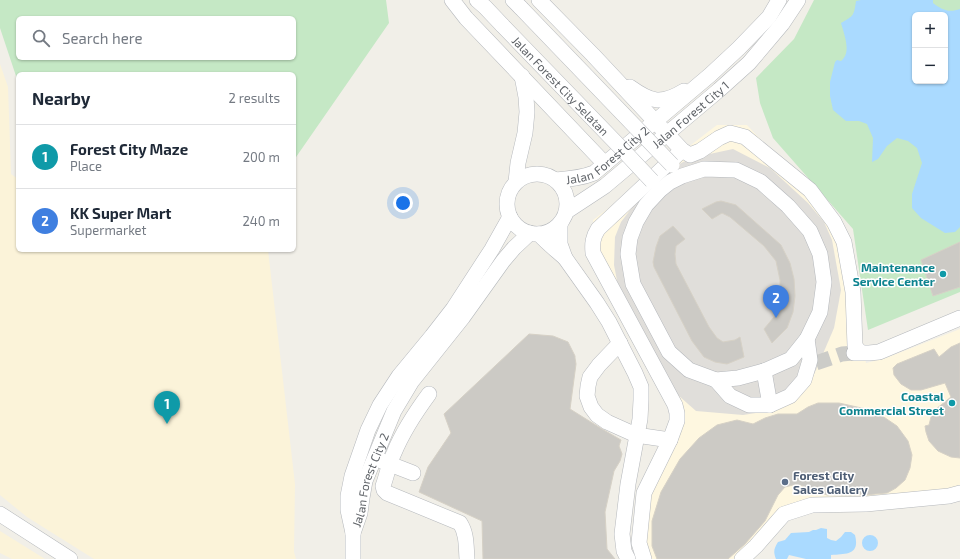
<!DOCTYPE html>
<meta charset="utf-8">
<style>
:root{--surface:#fff;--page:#f2f2f3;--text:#1f2937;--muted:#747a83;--line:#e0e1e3;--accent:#ea4335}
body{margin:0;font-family:"Exo 2",sans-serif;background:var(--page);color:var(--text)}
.controls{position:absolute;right:12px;top:12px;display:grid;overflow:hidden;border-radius:6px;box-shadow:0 1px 3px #0004}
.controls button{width:36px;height:36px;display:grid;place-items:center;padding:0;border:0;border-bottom:1px solid var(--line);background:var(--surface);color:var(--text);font:20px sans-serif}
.you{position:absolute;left:403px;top:203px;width:14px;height:14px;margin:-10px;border:3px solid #fff;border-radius:50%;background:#1a73e8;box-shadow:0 0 0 6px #1a73e833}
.badge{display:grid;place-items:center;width:26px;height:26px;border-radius:50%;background:var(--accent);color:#fff;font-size:13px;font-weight:700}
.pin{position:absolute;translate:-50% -33px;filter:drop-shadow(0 1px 2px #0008)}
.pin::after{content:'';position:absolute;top:21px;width:14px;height:12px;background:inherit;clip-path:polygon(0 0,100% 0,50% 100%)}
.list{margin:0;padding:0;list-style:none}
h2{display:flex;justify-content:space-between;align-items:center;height:52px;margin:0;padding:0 16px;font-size:17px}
h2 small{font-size:13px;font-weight:400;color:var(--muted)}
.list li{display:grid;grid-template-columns:26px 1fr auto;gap:12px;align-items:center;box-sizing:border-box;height:64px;padding:0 16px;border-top:1px solid var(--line)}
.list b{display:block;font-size:15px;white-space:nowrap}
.list p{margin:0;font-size:13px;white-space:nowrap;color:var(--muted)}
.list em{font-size:13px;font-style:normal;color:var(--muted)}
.icon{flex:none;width:22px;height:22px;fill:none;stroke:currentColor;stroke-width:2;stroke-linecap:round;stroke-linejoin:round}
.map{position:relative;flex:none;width:960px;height:559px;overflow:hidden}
.search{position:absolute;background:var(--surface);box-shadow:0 1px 3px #0004;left:16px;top:16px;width:280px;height:44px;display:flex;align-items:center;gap:10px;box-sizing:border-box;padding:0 14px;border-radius:6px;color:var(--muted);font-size:15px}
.panel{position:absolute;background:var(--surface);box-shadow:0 1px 3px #0004;left:16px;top:72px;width:280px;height:180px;border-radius:6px}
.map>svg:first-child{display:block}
.commercial{fill:#fef7e0}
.industrial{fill:#e0deda}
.green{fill:#c5e8c5;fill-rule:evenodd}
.sand{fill:#fbf3d9}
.water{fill:#aadaff;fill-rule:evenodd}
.building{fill:#cccac5;stroke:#d6d1c6}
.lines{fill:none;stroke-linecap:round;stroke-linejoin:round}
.minor-tunnel{stroke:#ccccc8;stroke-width:15;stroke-dasharray:15 8;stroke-linecap:butt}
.minor-casing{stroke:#b5b8bc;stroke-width:16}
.minor{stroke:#fff;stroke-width:15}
.minor-bridge-casing{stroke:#b5b8bc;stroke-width:16;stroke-linecap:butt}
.minor-bridge{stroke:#fff;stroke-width:15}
.culture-dot{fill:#0f9aa8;stroke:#fff;stroke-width:1.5}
.service-dot{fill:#5c6f8a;stroke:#fff;stroke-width:1.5}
.labels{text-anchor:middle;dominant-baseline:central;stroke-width:3;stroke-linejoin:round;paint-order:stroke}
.street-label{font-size:12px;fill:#5f6368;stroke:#fff}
.culture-label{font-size:12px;font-weight:bold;fill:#0d838f;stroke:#fff;text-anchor:end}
.service-label{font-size:12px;font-weight:bold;fill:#4e5e75;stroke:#fff;text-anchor:start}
</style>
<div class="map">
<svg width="960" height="559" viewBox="0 0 960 559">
<rect width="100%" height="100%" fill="#f1efe8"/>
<path class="commercial" d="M717 125H747L848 234 866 363 886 358 960 329V485L935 497 813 501 738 559H648L643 542 647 493 680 420 596 252 593 220Z"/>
<path class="industrial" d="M733 149 770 168 808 203 824 222 832 240 841 290 834 328 816 370 808 387 776 410 743 415 696 411 670 388 621 301 614 265 615 237 621 222 653 180 683 162 705 155Z"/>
<path class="green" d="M0 0H386L389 23 294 160V74H18V82L0 28ZM18 18H294V58H18Z
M814 0H960V292L868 330 853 229 773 138 760 103 756 78 794 39ZM915 15H945V81H915Z"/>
<path class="sand" d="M0 64 8 87 11 174 18 179V250H268L295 484 294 552 296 559H94L27 517 0 495Z
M0 531 45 559H12L0 553Z"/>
<path class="water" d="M861 0H933V3C942 10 949 13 960 9V227L955 232 945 233 921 218 912 208V194L922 163 917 148 908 141 897 138 887 146 878 159 872 162 873 138 867 124 859 121H846L833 110 830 96V82L835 62 837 60 841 61C852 53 844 34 841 23 854 16 854 15 856 1ZM915 15H945V81H915Z
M821 528 827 529V538L831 540 836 541 841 537 845 532H851L855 535C860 555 847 554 831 555V559H806L789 555 787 559H776C773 551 774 549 778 542L785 540 791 533 809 532 813 530H816Z
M862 543a8 8 0 1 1 16 0a8 8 0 1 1-16 0Z"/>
<path class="building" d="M721 201 736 205 781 245 790 263 794 279 795 296 793 312 787 328 772 343 764 329 769 323 778 312 780 299V280L776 261 764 246 730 217 722 213 712 219 702 209 716 202Z
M673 226 685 239 676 246 675 254 676 264 709 327 717 338 723 342 735 340 740 337 744 357 727 364 715 362 704 357 692 341 654 267 653 262 656 247 660 236Z
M960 242V287L933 296 921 260Z
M529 334 553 336 568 342 575 356V358L576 364 570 409 602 429 621 440 619 446 622 454 620 461 614 471 605 512 607 549 615 559H483L482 521 419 492 428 467 451 433 444 414Z
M960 343V458L951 457 938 451 929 441 926 432 925 426 929 425 931 417 936 409 951 397 945 383 921 390H911L901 384 894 375 893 368 897 364 934 349 939 357 951 347Z
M818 403H839L875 411 897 426 908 441 912 455 910 468 905 480 896 488 887 493 865 495H827L800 485H793L785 487 778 495 765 521 745 544 728 559H657L652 546V521L661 492 680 459 699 438 717 425 737 420 753 424 765 418 778 414H797L808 407Z"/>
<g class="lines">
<path class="minor-tunnel" d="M816 363 842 354 854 353"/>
<defs>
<g id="minor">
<path d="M452 0 466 18 605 164"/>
<path d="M477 0 485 7 503 26"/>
<path d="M513 0 521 8"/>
<path d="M539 0 593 55 682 150 690 155 700 151 719 138 730 133 745 137 810 190 834 222 844 242 853 292 855 346 860 352"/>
<path d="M630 87C651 102 661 105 684 91"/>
<path d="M704 169 736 170 761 182 788 206 810 231 820 254 824 282 820 312 807 339 791 359 764 371 738 378 716 380 689 370 669 352 633 284 628 254 630 238 636 222 646 205 660 190 670 182 682 176Z"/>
<circle cx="537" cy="204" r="30"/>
<path id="s1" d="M556 180C569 179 582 178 594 173L710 75 739 48 769 17 779 0"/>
<path d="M516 182 518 163 525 133 527 112 526 97 522 76"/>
<path id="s2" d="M567 211 605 186 719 90 749 63 782 24 798 0"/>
<path d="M539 234C547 243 556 250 565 258L560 244V224"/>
<path d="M565 258 597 303 609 322 635 373 641 387V400L640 419 628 484 622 534 624 551 628 559"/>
<path d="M620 343 599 365 590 377 588 386 587 396 591 407 597 415 607 422 636 435 670 440"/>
<path d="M854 353H869L879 352 960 318"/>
<path d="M764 371 770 405"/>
<path d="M716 380 730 396 749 405H770L790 396 804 380 810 360 807 339"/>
<path d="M429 394C415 413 403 431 394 453 389 463 387 475 383 486L384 490 387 493 460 523C467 534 466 546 467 559"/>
<path d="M382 461 413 473"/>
<path d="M0 514 70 559"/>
<path id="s3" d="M353 533 360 513 362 498 365 481 394 411 412 381 463 317 503 261 514 248 530 233"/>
<path d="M353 559V533L348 510V496L352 476 368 430 380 405 399 376 432 336 453 309 492 249 510 217"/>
<path d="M644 559 639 543 644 493 670 440 677 421V413L675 405 593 253C592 243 593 237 598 229L678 154"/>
<path d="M742 559 756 546 784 514 812 505 866 504 949 496 960 493"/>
</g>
</defs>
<use href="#minor" class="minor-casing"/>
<use href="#minor" class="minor"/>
<defs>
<g id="minor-bridge">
<path d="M521 8 672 165"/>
<path id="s4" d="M503 26 622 149 652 181"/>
</g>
</defs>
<use href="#minor-bridge" class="minor-bridge-casing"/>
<use href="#minor-bridge" class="minor-bridge"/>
</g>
<g class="culture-dot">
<circle cx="943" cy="274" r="4"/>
<circle cx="952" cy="403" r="4"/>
</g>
<circle class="service-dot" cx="785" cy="482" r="4"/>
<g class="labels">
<g class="street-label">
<text stroke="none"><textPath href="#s4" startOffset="83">Jalan Forest City Selatan</textPath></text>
<text stroke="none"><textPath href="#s2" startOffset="157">Jalan Forest City 1</textPath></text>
<text stroke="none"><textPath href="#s1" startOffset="59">Jalan Forest City 2</textPath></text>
<text stroke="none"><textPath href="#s3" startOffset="56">Jalan Forest City 2</textPath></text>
</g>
<g class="culture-label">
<text x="935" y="267">Maintenance<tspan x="935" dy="14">Service Center</tspan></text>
<text x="944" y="396">Coastal<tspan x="944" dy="14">Commercial Street</tspan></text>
</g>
<g class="service-label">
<text x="793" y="475">Forest City<tspan x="793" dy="14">Sales Gallery</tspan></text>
</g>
</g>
</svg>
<div class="controls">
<button>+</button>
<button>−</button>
</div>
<div class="you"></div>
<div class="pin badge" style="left:167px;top:424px;background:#0f9aa8">1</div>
<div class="pin badge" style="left:776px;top:318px;background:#3f7fe0">2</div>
<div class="search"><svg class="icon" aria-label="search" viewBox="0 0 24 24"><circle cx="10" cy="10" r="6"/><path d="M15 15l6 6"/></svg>Search here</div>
<section class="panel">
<h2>Nearby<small>2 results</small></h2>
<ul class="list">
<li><span class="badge" style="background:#0f9aa8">1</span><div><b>Forest City Maze</b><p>Place</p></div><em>200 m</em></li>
<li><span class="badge" style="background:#3f7fe0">2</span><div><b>KK Super Mart</b><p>Supermarket</p></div><em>240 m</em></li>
</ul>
</section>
</div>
